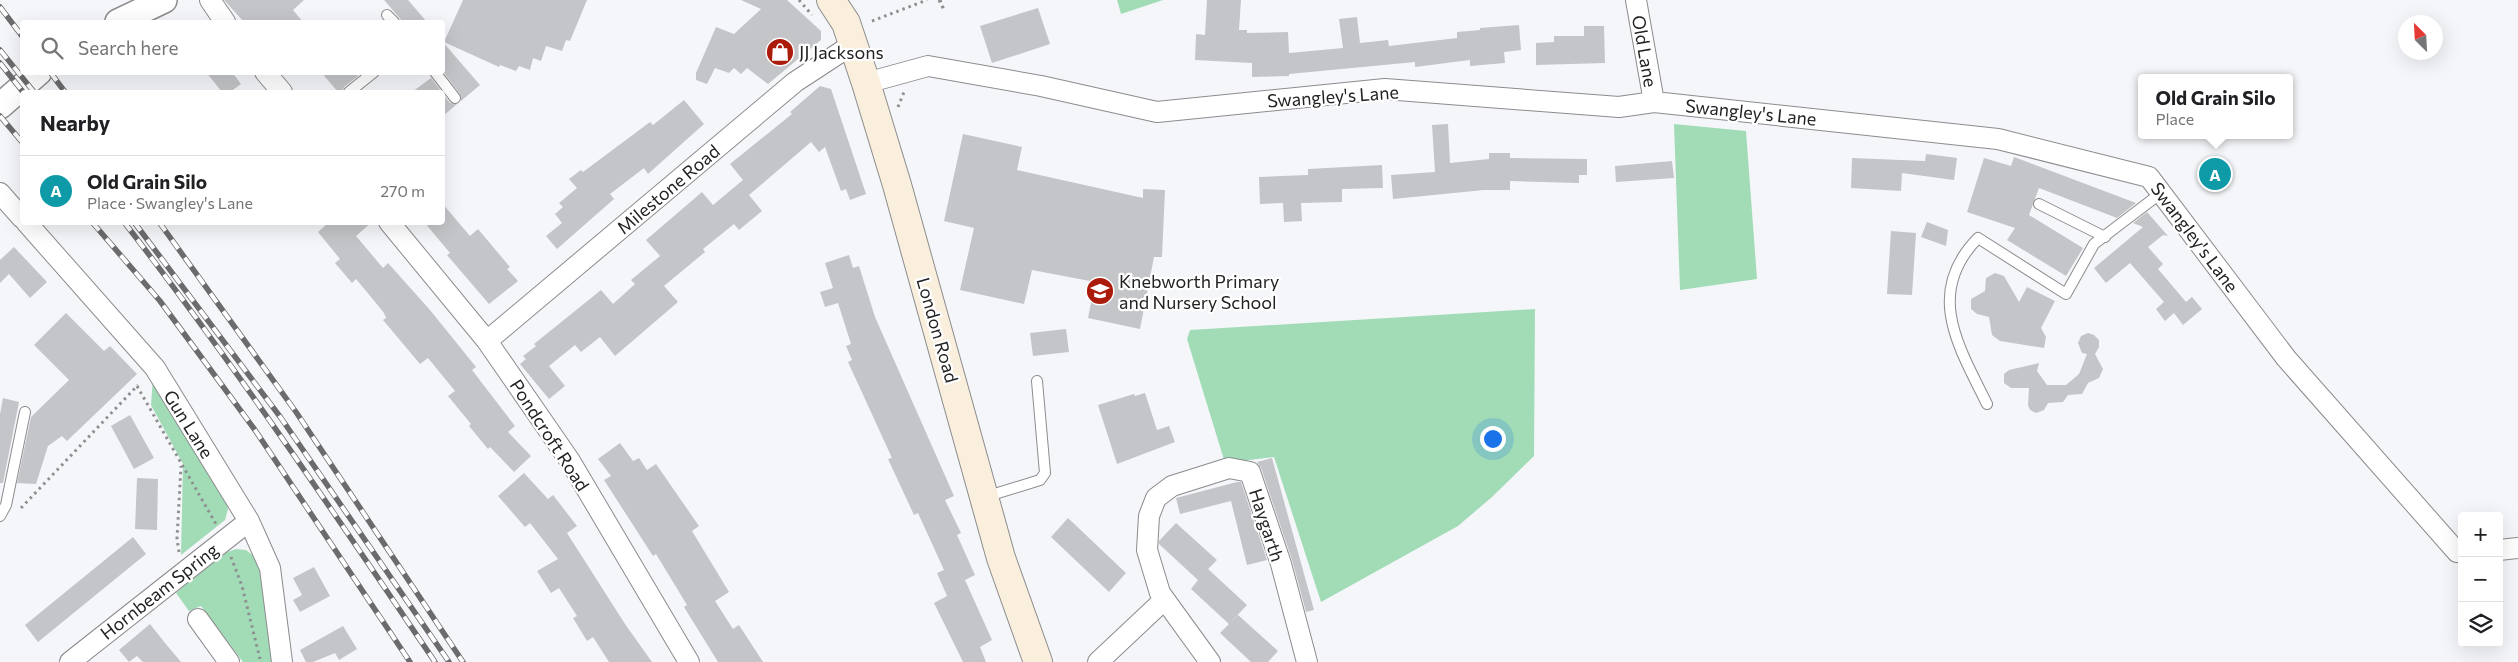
<!DOCTYPE html>
<meta charset="utf-8">
<style>
:root{--surface:#fff;--page:#f6f6f6;--text:#202124;--muted:#757577;--line:#e0e0e0;--accent:#ab1b0a}
body{margin:0;font-family:Commissioner,sans-serif;background:var(--page);color:var(--text)}
.controls{position:absolute;right:15px;bottom:15px;display:grid;overflow:hidden;border-radius:5px;box-shadow:0 5px 20px #0002}
.controls button{width:45px;height:45px;display:grid;place-items:center;padding:0;border:0;border-bottom:1px solid var(--line);background:var(--surface);color:var(--text);font:25px sans-serif}
.compass{position:absolute;left:2398px;top:15px;width:45px;height:45px;border-radius:50%;background:var(--surface);box-shadow:0 5px 20px #0002;rotate:336deg}
.you{position:absolute;left:1492px;top:438px;width:18px;height:18px;margin:-12px;border:4px solid #fff;border-radius:50%;background:#1a73e8;box-shadow:0 0 0 8px #1a73e833}
.badge{display:grid;place-items:center;width:32px;height:32px;border-radius:50%;background:var(--accent);color:#fff;font-size:16px;font-weight:700}
.pin{position:absolute;translate:-50% -50%;border:2px solid #fff;box-shadow:0 1px 5px #0006}
.popup{position:absolute;left:2138px;top:74px;width:155px;height:65px;box-sizing:border-box;display:grid;place-content:center;border-radius:5px;background:var(--surface);filter:drop-shadow(0 1px 4px #0005);font-size:16px;white-space:nowrap;color:var(--muted)}
.popup b{font-size:19px;color:var(--text)}
.popup::after{content:'';position:absolute;left:50%;top:100%;margin-left:-10px;border:10px solid transparent;border-top-color:var(--surface)}
.list{margin:0;padding:0;list-style:none}
h2{display:flex;justify-content:space-between;align-items:center;height:65px;margin:0;padding:0 20px;font-size:21px}
h2 small{font-size:16px;font-weight:400;color:var(--muted)}
.list li{display:grid;grid-template-columns:32px 1fr auto;gap:15px;align-items:center;box-sizing:border-box;height:70px;padding:0 20px;border-top:1px solid var(--line)}
.list b{display:block;font-size:19px;white-space:nowrap}
.list p{margin:0;font-size:16px;white-space:nowrap;color:var(--muted)}
.list em{font-size:16px;font-style:normal;color:var(--muted)}
.icon{flex:none;width:28px;height:28px;fill:none;stroke:currentColor;stroke-width:2;stroke-linecap:round;stroke-linejoin:round}
.map{position:relative;flex:none;width:2518px;height:662px;overflow:hidden}
.search{position:absolute;background:var(--surface);box-shadow:0 5px 20px #0002;left:20px;top:20px;width:425px;height:55px;display:flex;align-items:center;gap:12px;box-sizing:border-box;padding:0 18px;border-radius:5px;color:var(--muted);font-size:19px}
.panel{position:absolute;background:var(--surface);box-shadow:0 5px 20px #0002;left:20px;top:90px;width:425px;height:135px;border-radius:5px}
.map>svg:first-child{display:block}
.green{fill:#a1dcb7}
.building{fill:#c4c5c8}
.lines{fill:none;stroke-linecap:round;stroke-linejoin:round}
.service-casing{stroke:#8c8c8f;stroke-width:12}
.minor-casing{stroke:#8c8c8f;stroke-width:22}
.tertiary-casing{stroke:#8c8c8f;stroke-width:28}
.secondary-casing{stroke:#8c8c8f;stroke-width:30}
.path{stroke:#8e8f91;stroke-width:3;stroke-dasharray:2.5 4;stroke-linecap:butt}
.service{stroke:#fff;stroke-width:10}
.minor{stroke:#fff;stroke-width:20}
.tertiary{stroke:#fff;stroke-width:25}
.secondary{stroke:#faefdc;stroke-width:28}
.rail-casing{stroke:#6b6b6d;stroke-width:5.5}
.rail{stroke:#fff;stroke-width:4;stroke-dasharray:11;stroke-linecap:butt}
.labels{text-anchor:middle;dominant-baseline:central;stroke-width:4.5;stroke-linejoin:round;paint-order:stroke}
.street-label{font-size:18px;fill:#222223;stroke:#fff}
.poi-label{font-size:18px;fill:#222223;stroke:#fff;text-anchor:start}
</style>
<div class="map">
<svg width="2518" height="662" viewBox="0 0 2518 662">
<rect width="100%" height="100%" fill="#f5f6f9"/>
<path class="green" d="M1117 0H1163L1121 14Z
M1674 124 1746 131 1757 279 1680 290Z
M1535 309 1534 456 1492 497 1458 526 1321 602 1274 457 1225 463 1187 339 1190 330Z
M153 378 225 497 228 509 225 520 181 555 183 464 151 405Z
M236 549 246 550 260 561 276 662H243L201 606 189 611 176 593 221 554Z"/>
<path class="building" d="M224 0H304L293 10 303 22H244Z
M384 0H408L427 22H403Z
M463 0H587L570 41 566 40 562 51 546 46 541 61 533 58 530 70 519 66 516 71 500 65 499 67 444 42Z
M741 0H787L821 31V40L768 84 747 68 741 74 734 68 729 73 715 68 707 84 696 80V73L716 27 734 34 761 9Z
M1207 0H1241L1239 30H1247V33L1288 32 1289 53 1343 48 1339 19 1357 17 1360 43 1388 40 1389 46 1457 38V32L1480 30V28L1519 25 1521 50 1504 52 1505 63 1470 66V60L1415 67V62L1289 74V76L1252 77V63L1195 60 1196 34 1205 35Z
M1038 8 1050 44 992 63 980 26Z
M1584 26H1604L1605 63 1536 65V43L1554 42V36H1584Z
M442 41 480 85 461 101 460 94 442 70Z
M206 72H232L241 84 230 92H222Z
M321 72H355L358 76 344 87 342 92H338Z
M431 78 442 92H412Z
M820 86 831 89 866 194 850 200 846 189 841 191 825 147 819 152 811 142 749 195 762 211 739 230 734 224 703 249 705 252 664 286 678 302 615 356 600 337 581 352 575 345 549 366 565 386 549 399 520 364 526 359 523 356 536 346 534 344 601 290 613 304 635 284 631 280 660 256 646 240 702 192 713 205 743 180 730 164 792 114 790 112Z
M442 93 450 103 457 104 442 117Z
M684 100 704 124 648 174 644 168 610 194 614 199 557 249 546 236 562 223 555 214 563 207 559 203 577 188 569 179 581 170 583 172 650 122 653 125Z
M1448 124 1450 163 1489 159V153H1510V158L1587 159V175H1579V183L1510 181V190H1484L1393 199 1391 175 1435 172 1432 125Z
M963 134 1022 147 1017 170 1143 198V189L1165 190 1162 257H1154L1140 329 1088 318 1095 282 1032 270 1024 304 960 290 974 228 944 221Z
M1926 154 1957 158 1954 180 1902 173 1901 191 1851 188 1852 158 1925 161Z
M2014 157 2136 203 2117 218 2039 188 2029 215 2083 248 2066 276 2007 240 2015 228 1967 212 1984 158 2011 166Z
M1672 161 1674 178 1616 182 1615 166Z
M2206 173a9 9 0 1 1 18 0a9 9 0 1 1-18 0Z
M1382 165 1383 188 1342 189V202L1301 203 1302 221 1284 222 1283 203 1260 204 1259 177 1308 175V169Z
M442 203 470 236 478 229 510 267 507 269 518 281 489 304 447 255 450 253 424 222H442Z
M2147 212 2168 236 2163 235 2148 247 2163 264 2158 269 2186 302 2192 297 2202 309 2183 325 2174 313 2165 321 2156 309 2164 302 2130 263 2106 283 2094 268 2143 227 2133 223Z
M329 222H372L356 236 383 268 388 263 430 310 476 367 472 370 515 426 508 432 531 456 514 472 490 447 488 449 469 426 471 424 448 396 455 391 428 358 420 364 383 320 386 318 384 313 371 297 356 279 352 283 335 263 340 259 318 232Z
M1927 222 1948 230 1946 246 1921 237Z
M1891 231 1916 233 1912 295 1887 294Z
M14 247 47 282 30 298 9 274 0 283V260Z
M849 255 853 268 859 266 875 317 954 496 945 500 961 533 957 535 975 575 965 580 992 640 980 647 986 662H963L934 603 947 596 937 573 944 570 918 513 914 515 888 459 892 458 848 362 852 360 846 346 851 344 838 303 825 307 820 292 833 288 825 263Z
M1995 273 2004 276 2019 302 2027 287 2055 301 2041 328 2046 337 2044 348 2000 341 1992 335 1989 317 1977 314 1971 309V299L1985 291 1986 278Z
M66 313 104 351 110 346 137 374 67 441 62 436 48 446 36 484 17 483 31 417 69 380 34 345Z
M1066 329 1069 352 1033 356 1030 333Z
M2088 333 2094 335 2099 340V347L2095 354 2103 369 2099 378 2088 383 2082 394 2068 395 2063 402 2048 403 2044 410 2036 413 2030 410 2028 405 2029 388H2011L2004 383V374L2009 370 2039 363 2037 371 2047 385H2066L2079 374 2087 354 2082 353 2078 343 2081 336Z
M1145 393 1157 430 1169 426 1175 442 1117 464 1098 405 1134 394 1135 396Z
M3 398 19 402 3 483H0V414Z
M130 415 154 458 134 469 111 426Z
M620 443 633 461 639 458 647 470 656 464 699 526 692 531 729 592 715 601 733 629 739 625 763 662H718L684 607 687 605 656 554 653 556 604 480 611 476 598 459Z
M1272 458 1314 610 1306 612 1292 560 1261 468 1257 462Z
M524 473 548 499 553 495 577 526 567 533 625 624 652 662H609L593 637 587 641 573 618 577 616 559 588 551 593 537 571 558 559 530 523 525 527 498 496Z
M137 478 158 479 157 530 135 529Z
M1237 482H1241L1267 560 1247 565 1231 501 1180 514 1176 498Z
M1068 518 1126 573 1109 592 1051 537Z
M1176 523 1217 560 1208 569 1247 605 1229 624 1191 589 1198 580 1159 544V541Z
M133 537 146 554 38 642 25 625Z
M314 567 330 596 300 612 293 600 302 595 293 578Z
M1238 615 1278 651 1268 662H1251L1220 633Z
M150 624 165 643 181 662H143L137 656 129 662 119 650Z
M343 626 357 649 339 660 335 653 313 662H306L300 650Z"/>
<g class="lines">
<defs>
<path id="service" d="M387 15 394 22
M435 72 455 98
M349 92 374 72
M2039 204 2105 237
M1987 404C1959 347 1924 293 1978 238L2066 294 2094 244 2161 193
M985 497 1040 480 1045 473 1037 381
M0 516 6 505 25 412"/>
<path id="minor" d="M210 0 225 22
M1636 0 1654 102
M265 72 282 92
M866 83 928 66 1041 86 1157 112 1385 89 1619 107 1654 102 1998 139 2149 177 2286 358 2457 552 2462 551
M0 193 22 218
M26 222 155 368 249 521 270 568 282 662
M389 222 487 341 570 461 689 662
M487 341 795 82 853 44
M2499 550 2518 548
M198 619 229 662
M70 662 249 521
M1098 662 1164 600
M1210 662 1160 593 1147 550 1149 516 1156 498 1172 486 1229 468 1250 472 1281 564 1307 662"/>
<path id="tertiary" d="M118 22 164 0
M0 106 39 72"/>
<path id="secondary" d="M831 0 846 23 866 83 897 185 1001 558 1038 662"/>
</defs>
<use href="#service" class="service-casing"/>
<use href="#minor" class="minor-casing"/>
<use href="#tertiary" class="tertiary-casing"/>
<use href="#secondary" class="secondary-casing"/>
<path class="path" d="M799 0 812 15
M939 0 944 10 940 0
M872 21 927 0
M898 107 904 92
M137 386 216 524
M21 508 138 385
M179 552 177 539 181 466
M231 557 242 586 260 659"/>
<use href="#service" class="service"/>
<use href="#minor" class="minor"/>
<use href="#tertiary" class="tertiary"/>
<use href="#secondary" class="secondary"/>
<defs>
<path id="rail" d="M0 7 22 36
M0 50 34 92
M0 63 23 92
M50 72 65 92
M0 116 22 142
M92 222 160 301 255 430 410 662
M124 222C234 364 334 513 435 662
M134 222 281 418 449 662
M159 222 296 412 463 662"/>
</defs>
<use href="#rail" class="rail-casing"/>
<use href="#rail" class="rail"/>
</g>
<defs>
<symbol id="shop-disc" viewBox="-11 -11 22 22"><circle r="9.5" fill="#ab1b0a" stroke="#fff"/><path d="M-5-2.5h2.3a2.7 3.5 0 0 1 5.4 0H5L5.5 6h-11ZM-1.5-2.5h3a1.5 2.3 0 0 0-3 0Z" fill="#fff"/></symbol>
<symbol id="school-disc" viewBox="-11 -11 22 22"><circle r="9.5" fill="#ab1b0a" stroke="#fff"/><path d="M0-5L7-2L0 1L-7-2ZM-4 1L0 2.5L4 1V4Q0 6-4 4Z" fill="#fff"/></symbol>
</defs>
<g fill-rule="evenodd">
<use href="#shop-disc" x="764" y="36" width="32" height="32"/>
<use href="#school-disc" x="1084" y="275" width="32" height="32"/>
</g>
<g class="labels">
<g class="street-label">
<text transform="translate(1645 51) rotate(80)">Old Lane</text>
<text transform="translate(1333 96) rotate(-4)">Swangley's Lane</text>
<text transform="translate(1751 112) rotate(6)">Swangley's Lane</text>
<text transform="translate(668 189) rotate(-40)">Milestone Road</text>
<text transform="translate(2195 237) rotate(53)">Swangley's Lane</text>
<text transform="translate(938 330) rotate(74)">London Road</text>
<text transform="translate(189 424) rotate(58)">Gun Lane</text>
<text transform="translate(550 435) rotate(57)">Pondcroft Road</text>
<text transform="translate(1267 525) rotate(72)">Haygarth</text>
<text transform="translate(159 591) rotate(-38)">Hornbeam Spring</text>
</g>
<g class="poi-label">
<text x="799" y="52">JJ Jacksons</text>
<text x="1119" y="281">Knebworth Primary<tspan x="1119" dy="21">and Nursery School</tspan></text>
</g>
</g>
</svg>
<div class="controls">
<button>+</button>
<button>−</button>
<button><svg class="icon" aria-label="layers" viewBox="0 0 24 24"><path d="M12 4l9 5-9 5-9-5zM3 14l9 5 9-5"/></svg></button>
</div>
<svg class="compass" viewBox="-18 -18 36 36"><path d="M0-13l5 13h-10z" fill="#e53935"/><path d="M0 13l5-13h-10z" fill="#757577"/></svg>
<div class="you"></div>
<div class="pin badge" style="left:2215px;top:174px;background:#0f9aa8">A</div>
<div class="popup"><b>Old Grain Silo</b>Place</div>
<div class="search"><svg class="icon" aria-label="search" viewBox="0 0 24 24"><circle cx="10" cy="10" r="6"/><path d="M15 15l6 6"/></svg>Search here</div>
<section class="panel">
<h2>Nearby<small></small></h2>
<ul class="list">
<li><span class="badge" style="background:#0f9aa8">A</span><div><b>Old Grain Silo</b><p>Place · Swangley's Lane</p></div><em>270 m</em></li>
</ul>
</section>
</div>
